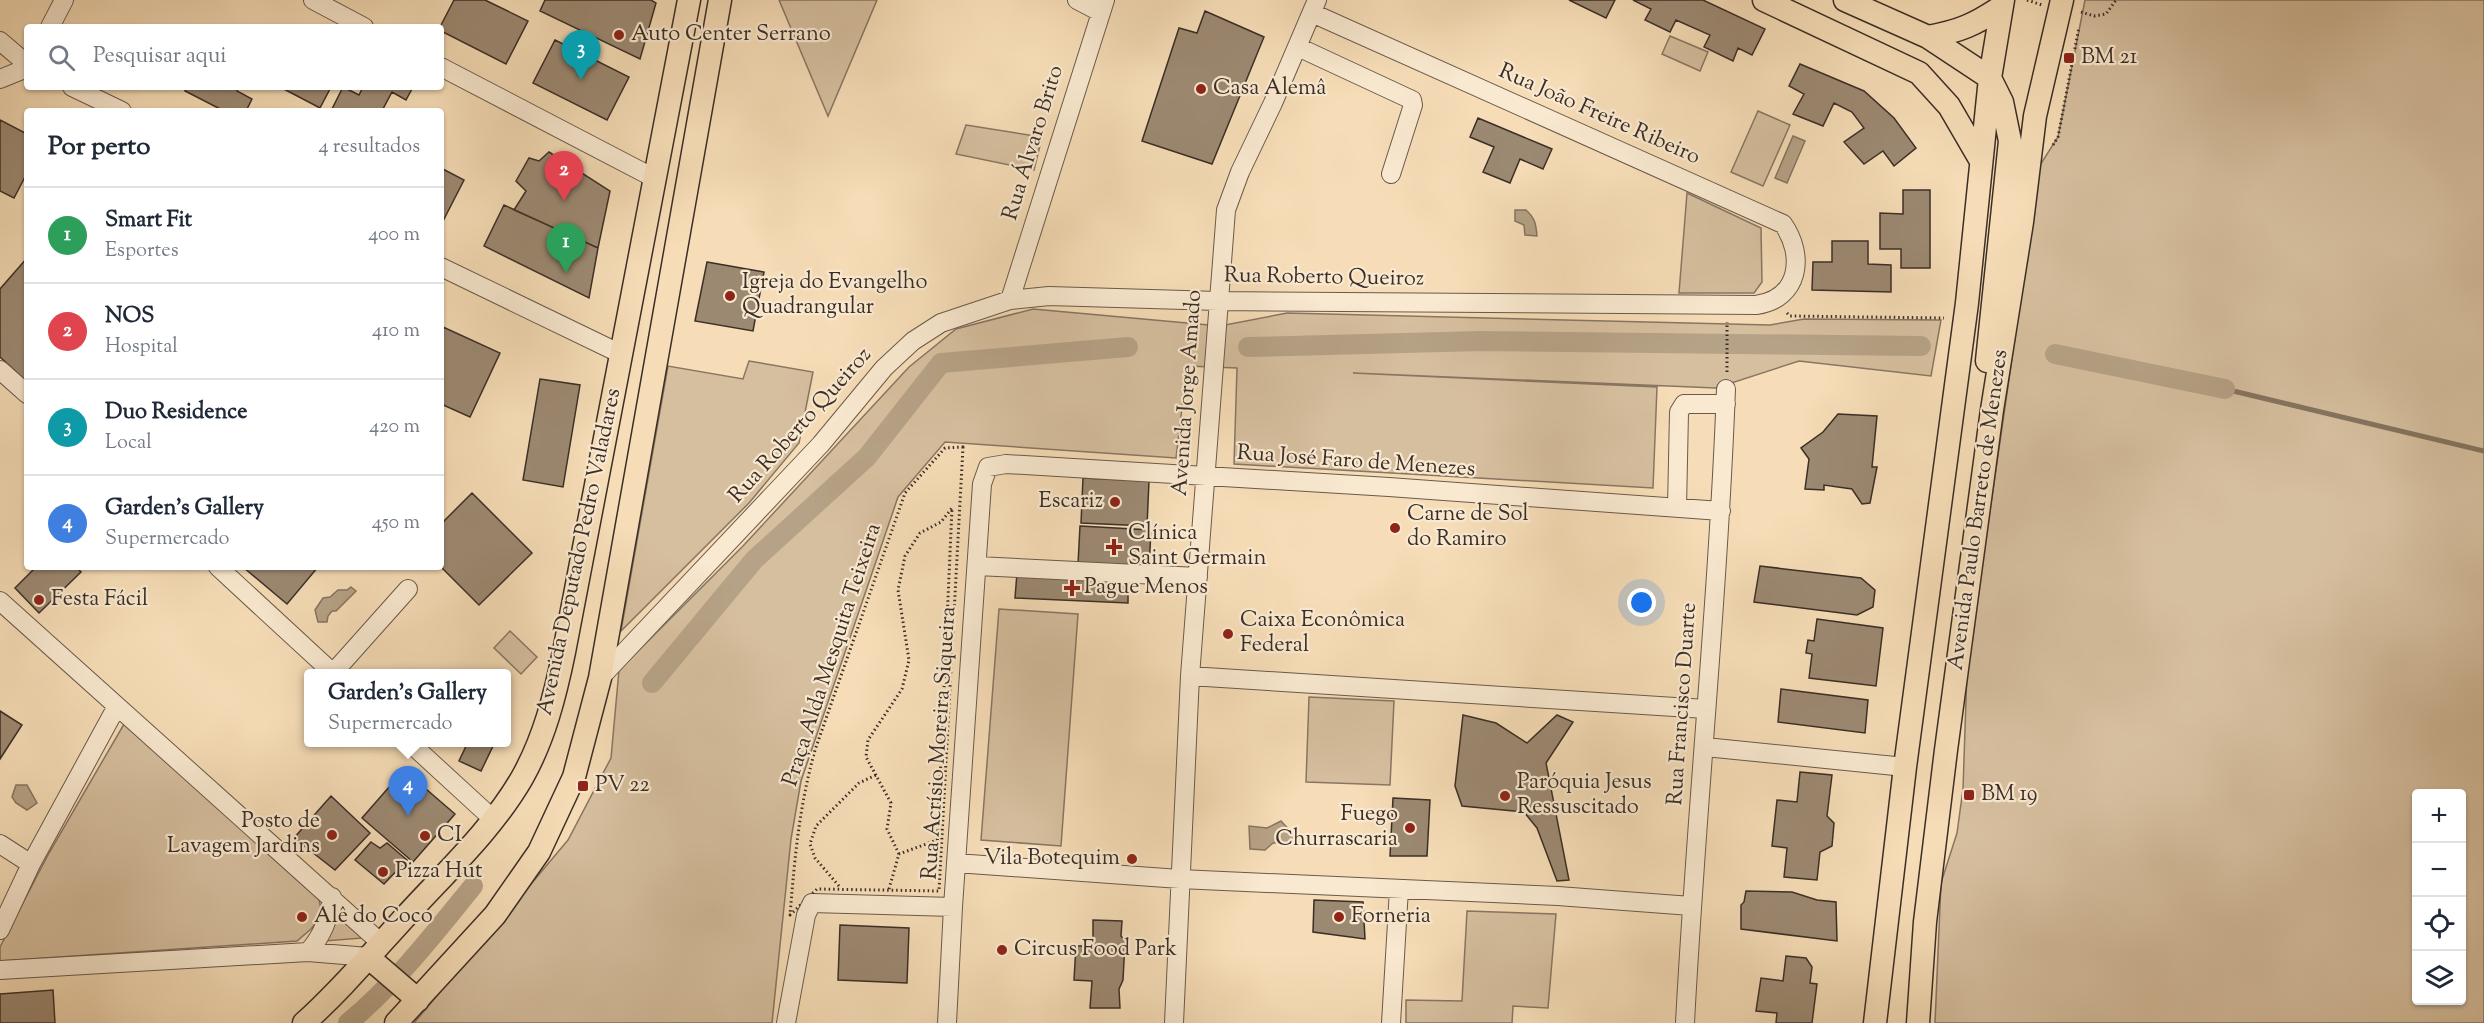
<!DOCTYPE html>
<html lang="pt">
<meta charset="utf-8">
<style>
:root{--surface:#fff;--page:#f6f6f7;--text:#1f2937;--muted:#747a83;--line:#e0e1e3;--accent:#111827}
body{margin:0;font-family:"Sorts Mill Goudy",serif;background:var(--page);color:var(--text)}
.controls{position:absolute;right:18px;bottom:18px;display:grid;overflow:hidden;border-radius:6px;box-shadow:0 2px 4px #0004}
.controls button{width:54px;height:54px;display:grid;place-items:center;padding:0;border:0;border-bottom:2px solid var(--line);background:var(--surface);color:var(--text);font:30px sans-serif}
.you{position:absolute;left:1642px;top:603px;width:21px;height:21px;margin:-15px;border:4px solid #fff;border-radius:50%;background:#1a73e8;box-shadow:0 0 0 9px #1a73e833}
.badge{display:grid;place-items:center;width:39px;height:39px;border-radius:50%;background:var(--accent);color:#fff;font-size:20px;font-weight:700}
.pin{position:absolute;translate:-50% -50px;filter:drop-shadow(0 2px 3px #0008)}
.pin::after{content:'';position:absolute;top:32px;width:21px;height:18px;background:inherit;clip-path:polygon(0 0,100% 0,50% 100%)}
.popup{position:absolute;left:304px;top:669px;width:207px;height:78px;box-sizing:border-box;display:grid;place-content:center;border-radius:6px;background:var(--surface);filter:drop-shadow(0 2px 4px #0005);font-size:20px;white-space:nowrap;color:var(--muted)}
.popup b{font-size:22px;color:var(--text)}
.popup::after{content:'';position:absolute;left:50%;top:100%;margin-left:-12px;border:12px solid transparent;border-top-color:var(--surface)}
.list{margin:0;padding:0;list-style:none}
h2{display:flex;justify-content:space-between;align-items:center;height:78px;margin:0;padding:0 24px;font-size:26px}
h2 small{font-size:20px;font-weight:400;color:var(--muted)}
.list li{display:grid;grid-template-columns:39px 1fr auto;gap:18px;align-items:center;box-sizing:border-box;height:96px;padding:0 24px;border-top:2px solid var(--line)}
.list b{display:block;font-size:22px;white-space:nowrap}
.list p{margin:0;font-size:20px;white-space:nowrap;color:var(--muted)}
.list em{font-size:20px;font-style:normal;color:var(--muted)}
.icon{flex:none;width:33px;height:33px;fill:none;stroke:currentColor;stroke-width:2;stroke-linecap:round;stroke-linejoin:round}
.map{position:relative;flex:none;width:2484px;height:1023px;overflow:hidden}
.search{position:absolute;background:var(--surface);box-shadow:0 2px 4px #0004;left:24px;top:24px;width:420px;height:66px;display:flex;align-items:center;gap:15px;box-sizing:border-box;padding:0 21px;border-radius:6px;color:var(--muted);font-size:22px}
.panel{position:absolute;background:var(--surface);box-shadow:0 2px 4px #0004;left:24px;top:108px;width:420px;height:462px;border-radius:6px}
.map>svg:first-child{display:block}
.green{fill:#d6bf9f;stroke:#887663;stroke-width:1.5;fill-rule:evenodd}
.water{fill:#b6a286;stroke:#857460;stroke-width:1.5}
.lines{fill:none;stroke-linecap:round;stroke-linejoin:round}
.stream{stroke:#857460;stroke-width:5}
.canal{stroke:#b6a286;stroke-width:20}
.building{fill:#9c8972;stroke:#3b2e27;stroke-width:1.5}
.minor-casing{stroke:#6a5a4b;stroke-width:20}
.major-casing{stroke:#3b2e27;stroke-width:25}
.path{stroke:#3b2e27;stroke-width:3;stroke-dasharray:1.5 3;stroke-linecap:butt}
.minor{stroke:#f9e9d0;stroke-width:18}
.major{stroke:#f6ddb7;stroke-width:22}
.poi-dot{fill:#8f2418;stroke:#f9e9d0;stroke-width:2}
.labels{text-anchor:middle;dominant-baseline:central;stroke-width:4.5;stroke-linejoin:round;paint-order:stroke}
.poi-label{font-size:22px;fill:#3b2e27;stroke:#f9e9d0;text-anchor:start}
.street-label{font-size:22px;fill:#3b2e27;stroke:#f9e9d0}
</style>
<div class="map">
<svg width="2484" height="1023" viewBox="0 0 2484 1023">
<rect width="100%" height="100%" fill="#f6ddb7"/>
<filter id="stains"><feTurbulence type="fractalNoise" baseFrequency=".00333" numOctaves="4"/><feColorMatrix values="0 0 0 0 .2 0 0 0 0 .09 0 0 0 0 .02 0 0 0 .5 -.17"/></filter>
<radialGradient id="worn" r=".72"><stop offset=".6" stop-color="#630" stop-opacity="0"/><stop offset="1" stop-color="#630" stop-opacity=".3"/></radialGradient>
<path class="green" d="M779 0H877L828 116Z
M2085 0H2484V1023H1935L1941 883 1957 833 1963 789 1967 670 2040 165 2058 137ZM2416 794H2462V1000H2416Z
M1670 36 1708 52 1700 71 1662 54Z
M1758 111 1790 125 1763 186 1731 172Z
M966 125 1042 137 1034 170 956 154Z
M1687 193 1761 228 1762 282 1754 293H1679Z
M1033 309 1220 326 1287 313 1770 325 1804 319 1941 320 1931 376 1799 361 1716 388 1353 373 1657 387 1653 488 1234 464 1237 368 1187 366 1176 458 945 442 898 497 801 781 791 839 772 1023H414L568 840 611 758 619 670 743 546 909 367 956 329Z
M749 361 813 372 799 443 749 503 621 631 668 366 743 379Z
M999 609 1078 614 1061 846 981 840Z
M510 631 537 657 521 674 494 648Z
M1309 697 1394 701 1390 785 1306 782Z
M127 719 319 899 322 915 311 929 297 941 0 961V947L49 853Z
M1467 911 1556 914 1548 1008 1513 1006 1512 1023H1406V1000L1462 1001Z
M338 914 363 938 325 941Z"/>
<path class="water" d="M1793 136 1805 141 1787 183 1775 178Z
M1515 210H1526C1535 218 1536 224 1537 236L1525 235 1524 225 1515 221Z
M351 587 356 591 336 611H332L328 616 327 622H318L315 610 323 598 330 597 338 590H347Z
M16 785H27L37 803 27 810 16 803 12 797Z
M1281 821 1296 837 1286 843H1273L1265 850 1250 849 1249 826 1267 828Z"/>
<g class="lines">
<path class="stream" d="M2225 389 2484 451"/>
<path class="canal" d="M1248 347 1481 341 1921 346
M2055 354 2225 389
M652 683 754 560 867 457 941 363 1128 347
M348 1023C396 983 434 934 473 886"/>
</g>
<path class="building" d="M454 0H485L528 21 506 64 441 31 440 27Z
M545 0H651L656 3 640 59 540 11Z
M1569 0H1615L1606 18Z
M1633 0H1703L1765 29 1752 55 1738 48 1733 61 1704 47 1710 35 1676 20 1670 32 1645 20 1651 9Z
M1205 11 1264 37 1212 164 1142 141 1179 28 1197 33Z
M555 40 629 77 607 120 533 83Z
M1800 64 1864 91 1894 118 1916 148 1894 166 1883 151 1864 164 1844 142 1864 128 1852 112 1834 103 1823 126 1793 114 1804 94 1789 86Z
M188 87H239L237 91 252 99 246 111H224L185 91Z
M280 87H331L320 108Z
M343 87 359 95 363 87H413L406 100 392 92 383 109 387 111H335L332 109Z
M1478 118 1552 149 1543 169 1520 159 1510 183 1483 172 1494 147 1470 137Z
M0 120 27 134V173L14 198 0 191Z
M549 152 610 191 598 248 514 210 526 191 516 181 529 158 539 161Z
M441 168 464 180 441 225Z
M1903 190H1930V268H1901V249H1880V213L1903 214Z
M504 205 598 248 589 298 484 246Z
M1832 241H1868V264L1891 265V292L1812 290 1813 262H1832Z
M27 258V382L0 357V289Z
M707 262 764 272 753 331 695 321Z
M443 327 500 353 470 417 441 404Z
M540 379 580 385 563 487 523 480Z
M1838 414 1877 416 1872 467H1877L1870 503 1862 504 1852 489 1824 485V490L1805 489 1809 459 1801 448 1823 432Z
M1083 478 1149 481 1147 526 1081 523Z
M472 493 532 553 479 605 441 567V524Z
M1080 526 1151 530 1149 568 1078 564Z
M1760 566 1861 578 1875 590 1873 607 1857 615 1754 602Z
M36 567H76L81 572 39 613 15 588Z
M243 567H318L287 604Z
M1017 573 1128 578V603L1015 598Z
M1817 619 1883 628 1876 686 1809 678 1812 654 1806 653 1808 640 1814 641Z
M1781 689 1868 700 1865 733 1778 722Z
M0 711 22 725 0 759Z
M1463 715 1496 723 1527 743 1557 715 1573 722 1546 763 1569 880 1557 881 1537 828 1524 812 1462 806 1455 786Z
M468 742H495L481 771 459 761Z
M404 770 455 814 413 862 362 818Z
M1800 772 1832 775 1827 816 1834 823 1832 846 1820 852 1817 880 1784 877 1787 848 1772 846 1777 800 1797 802Z
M331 796 370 833 335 870 294 838Z
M1393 798 1430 800 1427 856H1390Z
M371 842 380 848 387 843 407 860 384 884 355 860Z
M1746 891 1792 892 1817 900 1836 902 1837 941 1741 929V905L1744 902Z
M1314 900 1363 902 1365 939 1313 932Z
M1093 920 1122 921 1121 936 1125 941 1123 980 1119 989 1120 1008H1090L1092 981 1074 980 1076 946H1093Z
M840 925 909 928 907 983 838 980Z
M1786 956 1806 958 1812 967 1810 983 1817 984 1812 1023H1776L1777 1013 1756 1011 1761 978 1783 981Z
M53 990 55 1023H0V994Z"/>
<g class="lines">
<defs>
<path id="minor" d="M313 0 364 27
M1077 0 1100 12
M50 27 64 0
M0 41 27 64
M1298 47 1412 100 1413 105 1391 174
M441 67 654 178
M0 79 27 68
M72 87 122 111
M441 267 621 354
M1010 300 1105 0
M0 370 27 394
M1677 508 1679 412 1684 404H1726
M977 566 1198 577
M218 567 334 674
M0 601 381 943
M333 673 408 589
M1190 676 1706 709
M600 678 821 444 884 368 913 341 941 323 1010 300 1049 296 1218 301 1756 305C1800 299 1805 255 1783 224L1312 13
M409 742 494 820
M1705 747 1905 767
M0 844 31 864
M956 863 1180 879 1558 896 1691 906
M0 930 31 864 117 706
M308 952C323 935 329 918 332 897
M0 970 308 952 368 957
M786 1023 806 915 812 903 953 907
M947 1023 953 907 982 484 988 467 1006 464 1389 487 1721 511
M1174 1023 1190 676 1226 210 1240 172 1273 103 1317 0
M1391 1023 1399 889
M1685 1023C1696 811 1718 601 1726 389"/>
<path id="major" d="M1764 0 1919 73 1949 106 1981 161
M1845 0 1928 37 1990 78 2002 102 2010 141 1987 361
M1928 37C1960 31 1974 25 2001 7
M368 957 418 1000
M304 1023C340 991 372 953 405 917 445 873 492 830 522 778 544 739 555 696 564 652L689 0
M396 1023 495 915 539 852 574 777 600 678 720 0
M1875 1023 1905 767 1967 303 1990 78 2003 0
M1918 1023 1925 922 1946 750 1992 410 2022 222 2035 116 2062 0"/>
</defs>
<use href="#minor" class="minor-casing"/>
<use href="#major" class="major-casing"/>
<path class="path" d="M2027 0 2042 5
M2081 12 2094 16 2106 14 2116 0
M2053 145 2058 137 2079 27
M1787 313 1790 316 1944 318
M1727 372V322
M963 447 939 891 817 889 790 915C795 855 799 808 815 750L905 493 945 448Z
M899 854 887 829 891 803 866 757 868 740 902 689 909 660 898 590 905 556 920 533 941 522 952 508 937 848
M839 886 815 858 810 844 816 826 859 783 876 775
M889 889 899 854 937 840"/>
<use href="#minor" class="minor"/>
<use href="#major" class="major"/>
</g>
<g class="poi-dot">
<circle cx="619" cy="35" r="6"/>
<rect x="2063" y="52" width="12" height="12" rx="3"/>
<circle cx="1201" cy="89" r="6"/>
<circle cx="730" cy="296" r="6"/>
<circle cx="1115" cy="502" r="6"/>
<circle cx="1395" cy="528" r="6"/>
<path d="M1111 538h6v6h6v6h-6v6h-6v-6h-6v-6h6z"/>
<path d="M1069 579h6v6h6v6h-6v6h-6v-6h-6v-6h6z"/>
<circle cx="39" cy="600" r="6"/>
<circle cx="1228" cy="634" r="6"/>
<rect x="577" y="780" width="12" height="12" rx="3"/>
<rect x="1963" y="789" width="12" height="12" rx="3"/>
<circle cx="1505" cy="796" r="6"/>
<circle cx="1410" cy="828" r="6"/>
<circle cx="332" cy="835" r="6"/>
<circle cx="425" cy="836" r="6"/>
<circle cx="1132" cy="859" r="6"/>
<circle cx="383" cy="872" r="6"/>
<circle cx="302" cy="917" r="6"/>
<circle cx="1339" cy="917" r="6"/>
<circle cx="1002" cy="950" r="6"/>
</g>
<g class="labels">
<g class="poi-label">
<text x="631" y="35">Auto Center Serrano</text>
<text x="2081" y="58">BM 21</text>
<text x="1213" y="89">Casa Alemâ</text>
<text x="742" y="283">Igreja do Evangelho<tspan x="742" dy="25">Quadrangular</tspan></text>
<text x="1103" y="502" text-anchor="end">Escariz</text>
<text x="1407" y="515">Carne de Sol<tspan x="1407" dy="25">do Ramiro</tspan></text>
<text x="1128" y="534">Clínica<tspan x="1128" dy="25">Saint Germain</tspan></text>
<text x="1084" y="588">Pague Menos</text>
<text x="51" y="600">Festa Fácil</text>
<text x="1240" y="621">Caixa Econômica<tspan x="1240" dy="25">Federal</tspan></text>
<text x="1517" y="783">Paróquia Jesus<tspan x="1517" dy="25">Ressuscitado</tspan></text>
<text x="595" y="786">PV 22</text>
<text x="1981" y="795">BM 19</text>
<text x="1398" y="815" text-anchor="end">Fuego<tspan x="1398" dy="25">Churrascaria</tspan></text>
<text x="320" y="822" text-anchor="end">Posto de<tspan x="320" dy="25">Lavagem Jardins</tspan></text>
<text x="437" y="836">CI</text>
<text x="1120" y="859" text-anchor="end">Vila Botequim</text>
<text x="395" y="872">Pizza Hut</text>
<text x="314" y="917">Alê do Coco</text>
<text x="1351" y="917">Forneria</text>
<text x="1014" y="950">Circus Food Park</text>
</g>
<g class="street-label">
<text transform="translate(1599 115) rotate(24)">Rua João Freire Ribeiro</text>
<text transform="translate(1034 143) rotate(-73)">Rua Álvaro Brito</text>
<text transform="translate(1324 278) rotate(1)">Rua Roberto Queiroz</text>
<text transform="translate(1188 393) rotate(-86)">Avenida Jorge Amado</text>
<text transform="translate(801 426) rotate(-48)">Rua Roberto Queiroz</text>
<text transform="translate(1356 462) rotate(4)">Rua José Faro de Menezes</text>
<text transform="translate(1979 510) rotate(-82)">Avenida Paulo Barreto de Menezes</text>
<text transform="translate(580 552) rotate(-78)">Avenida Deputado Pedro Valadares</text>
<text transform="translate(833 655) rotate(-72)">Praça Alda Mesquita Teixeira</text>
<text transform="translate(1683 704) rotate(-86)">Rua Francisco Duarte</text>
<text transform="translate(940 743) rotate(-86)">Rua Acrísio Moreira Siqueira</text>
</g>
</g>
<rect width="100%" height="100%" filter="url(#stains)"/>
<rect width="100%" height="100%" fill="url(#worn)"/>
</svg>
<div class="controls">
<button>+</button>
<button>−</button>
<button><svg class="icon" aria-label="locate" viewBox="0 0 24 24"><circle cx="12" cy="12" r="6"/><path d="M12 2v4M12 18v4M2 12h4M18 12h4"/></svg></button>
<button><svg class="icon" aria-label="layers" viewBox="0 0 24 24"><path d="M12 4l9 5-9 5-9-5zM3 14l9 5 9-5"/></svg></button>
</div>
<div class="you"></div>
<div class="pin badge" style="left:566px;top:273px;background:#2e9e5b">1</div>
<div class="pin badge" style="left:564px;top:201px;background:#e0444e">2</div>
<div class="pin badge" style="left:581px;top:80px;background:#0f9aa8">3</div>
<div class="pin badge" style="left:408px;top:816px;background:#3f7fe0">4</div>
<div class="popup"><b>Garden's Gallery</b>Supermercado</div>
<div class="search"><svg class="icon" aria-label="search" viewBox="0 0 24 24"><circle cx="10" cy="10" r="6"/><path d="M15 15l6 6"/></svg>Pesquisar aqui</div>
<section class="panel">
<h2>Por perto<small>4 resultados</small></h2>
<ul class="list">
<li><span class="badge" style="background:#2e9e5b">1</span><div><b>Smart Fit</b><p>Esportes</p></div><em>400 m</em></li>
<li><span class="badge" style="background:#e0444e">2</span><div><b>NOS</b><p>Hospital</p></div><em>410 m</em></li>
<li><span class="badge" style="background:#0f9aa8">3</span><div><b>Duo Residence</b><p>Local</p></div><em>420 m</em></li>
<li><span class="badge" style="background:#3f7fe0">4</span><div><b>Garden's Gallery</b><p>Supermercado</p></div><em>450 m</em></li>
</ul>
</section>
</div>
